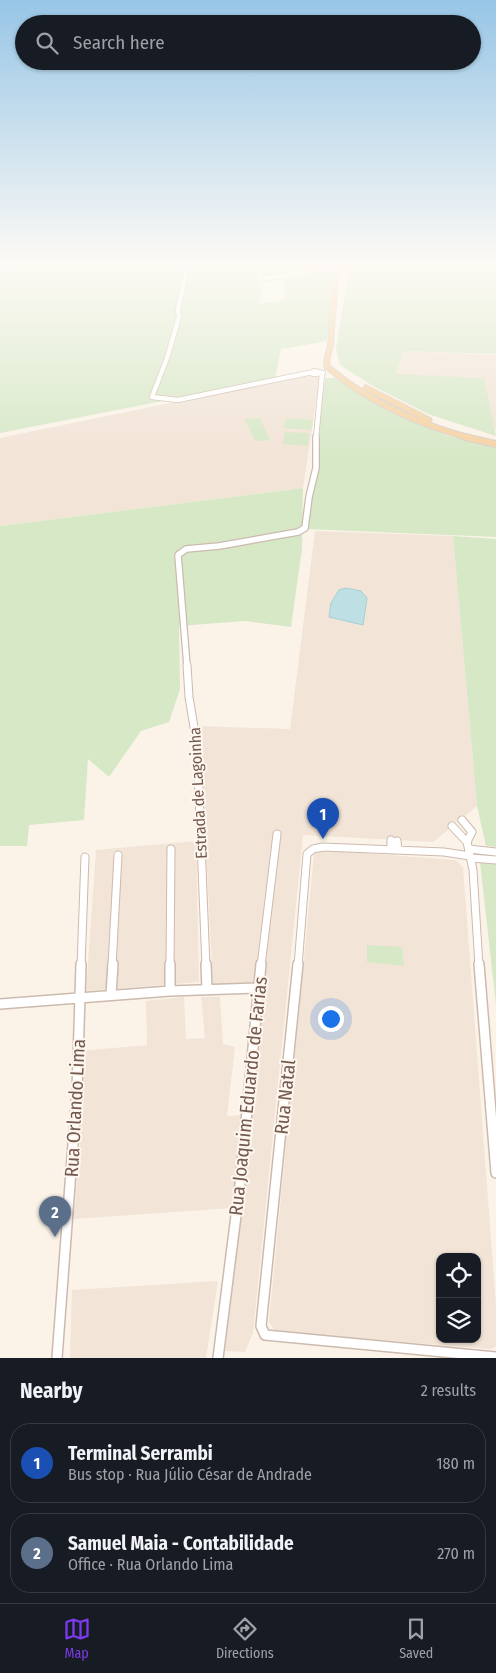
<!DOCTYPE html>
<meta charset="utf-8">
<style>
:root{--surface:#171b24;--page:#242831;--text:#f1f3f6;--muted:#9ea1a6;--line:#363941;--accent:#7c3aed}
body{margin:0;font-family:"Fira Sans Condensed",sans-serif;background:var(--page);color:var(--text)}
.controls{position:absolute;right:15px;bottom:15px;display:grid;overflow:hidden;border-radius:10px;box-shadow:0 1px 4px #0004}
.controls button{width:45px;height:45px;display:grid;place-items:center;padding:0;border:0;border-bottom:1px solid var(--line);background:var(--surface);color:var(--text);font:25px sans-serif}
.you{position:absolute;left:330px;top:1018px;width:18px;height:18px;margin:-12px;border:4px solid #fff;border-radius:50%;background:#1a73e8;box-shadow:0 0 0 8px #1a73e833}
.badge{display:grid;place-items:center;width:32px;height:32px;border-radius:50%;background:var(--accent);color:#fff;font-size:16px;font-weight:700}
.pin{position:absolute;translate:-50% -41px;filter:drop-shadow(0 1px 2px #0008)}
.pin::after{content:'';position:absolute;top:26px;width:18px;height:15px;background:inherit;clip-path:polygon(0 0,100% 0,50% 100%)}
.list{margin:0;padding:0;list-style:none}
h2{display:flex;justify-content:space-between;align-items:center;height:65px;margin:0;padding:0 20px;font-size:21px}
h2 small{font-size:16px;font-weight:400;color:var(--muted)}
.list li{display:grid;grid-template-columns:32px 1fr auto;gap:15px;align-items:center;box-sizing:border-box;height:80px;margin:0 10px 10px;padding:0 10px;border:1px solid var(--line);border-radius:20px}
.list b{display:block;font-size:19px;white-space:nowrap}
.list p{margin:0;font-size:16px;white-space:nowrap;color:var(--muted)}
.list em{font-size:16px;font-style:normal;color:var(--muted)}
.icon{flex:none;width:28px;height:28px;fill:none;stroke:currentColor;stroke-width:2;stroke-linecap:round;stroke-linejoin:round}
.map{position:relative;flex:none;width:496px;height:1358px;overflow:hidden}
.search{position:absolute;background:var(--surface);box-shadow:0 1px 4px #0004;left:15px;right:15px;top:15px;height:55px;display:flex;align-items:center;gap:12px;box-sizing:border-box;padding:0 18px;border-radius:28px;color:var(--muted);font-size:19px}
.sheet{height:245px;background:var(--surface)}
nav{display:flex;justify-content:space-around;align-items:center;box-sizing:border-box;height:70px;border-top:1px solid var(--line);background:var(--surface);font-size:14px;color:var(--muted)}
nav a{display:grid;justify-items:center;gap:2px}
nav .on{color:var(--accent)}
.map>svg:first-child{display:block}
.residential{fill:#f2e4d7;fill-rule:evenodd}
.green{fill:#d7e8c7;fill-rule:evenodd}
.water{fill:#bee0e4;stroke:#a5d0d5}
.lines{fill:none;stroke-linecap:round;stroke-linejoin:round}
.minor-far3-casing{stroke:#cdbaaf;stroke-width:6}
.minor-far2-casing{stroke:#cdbaaf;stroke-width:8}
.minor-far1-casing{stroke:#cdbaaf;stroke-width:9}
.minor-casing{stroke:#cdbaaf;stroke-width:12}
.major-far1-casing{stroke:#d8d1cd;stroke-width:7}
.major-casing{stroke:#d8d1cd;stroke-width:8}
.minor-far3{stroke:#fff;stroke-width:4.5}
.minor-far2{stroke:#fff;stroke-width:5.5}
.minor-far1{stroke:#fff;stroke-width:7}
.minor{stroke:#fff;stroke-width:9}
.major-far1{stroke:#f5d3a6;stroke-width:5}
.major{stroke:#f5d3a6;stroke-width:6}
.labels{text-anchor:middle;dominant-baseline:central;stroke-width:4;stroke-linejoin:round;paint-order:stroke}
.street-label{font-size:16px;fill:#74594e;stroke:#fef7ef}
.near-street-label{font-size:19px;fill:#74594e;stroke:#fef7ef}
</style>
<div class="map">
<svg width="496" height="1358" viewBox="0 0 496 1358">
<rect width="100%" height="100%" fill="#fbf3e8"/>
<path class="residential" d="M403 351 496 355V430L396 375Z
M306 375 320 377 303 488 0 526V438Z
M315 531 453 536 477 806 433 842 303 835 253 1333 245 1352 225 1351 256 1038 281 834H273L254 984 213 986 205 830 195 726 290 729Z
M196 841 199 982 86 991 96 850Z
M321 850 455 860 463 867 496 1305V1346L491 1349 291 1333 274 1330 269 1322 314 854ZM440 1257H477V1339H440Z
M184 997 186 1039 205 1038 201 997H220L223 1044 235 1047 227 1116 243 1115 232 1208 74 1219 81 1126V1051L147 1045 146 1001Z
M218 1281 206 1358H70L72 1290Z"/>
<path class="green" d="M55 263H308V273L328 270 335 272 327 341 281 349 275 379 0 433V270ZM285 279 284 300 259 304 262 282Z
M350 263H496V354L403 351 396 374 484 378 496 436 428 414 373 386 340 365 336 349Z
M325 378H337L393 413 448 436 496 447V537L306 529Z
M260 418 270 440 255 441 245 419Z
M286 418 313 420 311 430 284 428Z
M285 432 309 433 308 446 283 444Z
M303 488 302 549 291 627 245 621 179 626 180 689 169 722 141 731 109 777 88 759 84 820 29 825 27 846H0V526Z
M453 536 496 539V847L486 846 477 806Z
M480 862 496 864V1007V1005Z
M367 945 402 947 404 966 367 962Z"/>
<path class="water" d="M346 588 361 591 367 598 363 625 329 617 331 603 339 590Z"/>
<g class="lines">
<defs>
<path id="minor-far3" d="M188 263 178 310 179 317 167 358 152 397 178 400 313 372
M262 263 259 279 338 268
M314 371 323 373 313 374Z
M316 438 322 374"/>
<path id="minor-far2" d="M187 666 178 555 186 549 219 546 298 532 305 528 309 497 316 468V437"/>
<path id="minor-far1" d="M187 665 189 697 197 745 206 966
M462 820 472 832 467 842
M452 826 467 842 473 870 479 966
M391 840V850
M397 841 398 850
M469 849 496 852
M471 858 496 860
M81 966 85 857
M112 966 118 855
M170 966 171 849
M261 966 277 834
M298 966 307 854 313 849 323 847 444 852 470 856"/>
<path id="minor" d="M206 964 207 989
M298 964 261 1326 265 1335 496 1357
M479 964 496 1173
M170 991V964
M111 995 113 964
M0 1004 170 991 258 988
M57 1358 77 1091 81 964
M218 1358 240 1184 261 964"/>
<path id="major-far1" d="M327 367C325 358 331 350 331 340 332 314 335 289 338 263
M330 369C367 401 423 426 470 438
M366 388 429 420"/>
<path id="major" d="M465 437 496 444"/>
</defs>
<use href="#minor-far3" class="minor-far3-casing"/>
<use href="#minor-far2" class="minor-far2-casing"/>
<use href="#minor-far1" class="minor-far1-casing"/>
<use href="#minor" class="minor-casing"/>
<use href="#major-far1" class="major-far1-casing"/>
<use href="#major" class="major-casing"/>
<use href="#minor-far3" class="minor-far3"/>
<use href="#minor-far2" class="minor-far2"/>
<use href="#minor-far1" class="minor-far1"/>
<use href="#minor" class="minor"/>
<use href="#major-far1" class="major-far1"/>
<use href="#major" class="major"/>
</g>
<linearGradient id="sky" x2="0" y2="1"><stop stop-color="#97c6e6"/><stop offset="0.58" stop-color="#fdfaf5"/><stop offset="1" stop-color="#fdfaf5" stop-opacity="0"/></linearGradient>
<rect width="496" height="454" fill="url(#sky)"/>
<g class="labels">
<g class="street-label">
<text transform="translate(198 793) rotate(-93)">Estrada de Lagoinha</text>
</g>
<g class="near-street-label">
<text transform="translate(248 1096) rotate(-84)">Rua Joaquim Eduardo de Farias</text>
<text transform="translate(285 1097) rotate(-84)">Rua Natal</text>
<text transform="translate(75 1108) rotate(-87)">Rua Orlando Lima</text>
</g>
</g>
</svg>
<div class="controls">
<button><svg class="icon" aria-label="locate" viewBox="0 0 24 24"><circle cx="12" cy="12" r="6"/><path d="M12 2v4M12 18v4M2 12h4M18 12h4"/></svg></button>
<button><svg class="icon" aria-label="layers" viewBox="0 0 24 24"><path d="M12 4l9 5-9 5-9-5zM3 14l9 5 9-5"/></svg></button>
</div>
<div class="you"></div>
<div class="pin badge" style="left:323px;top:839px;background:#1a4fb4">1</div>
<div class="pin badge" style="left:55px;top:1237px;background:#5c6f8a">2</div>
<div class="search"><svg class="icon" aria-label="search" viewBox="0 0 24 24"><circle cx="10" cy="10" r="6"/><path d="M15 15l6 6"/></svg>Search here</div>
</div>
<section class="sheet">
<h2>Nearby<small>2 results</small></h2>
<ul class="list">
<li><span class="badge" style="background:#1a4fb4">1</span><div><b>Terminal Serrambi</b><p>Bus stop · Rua Júlio César de Andrade</p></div><em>180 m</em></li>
<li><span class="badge" style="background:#5c6f8a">2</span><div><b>Samuel Maia - Contabilidade</b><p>Office · Rua Orlando Lima</p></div><em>270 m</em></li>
</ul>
</section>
<nav>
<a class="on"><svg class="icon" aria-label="map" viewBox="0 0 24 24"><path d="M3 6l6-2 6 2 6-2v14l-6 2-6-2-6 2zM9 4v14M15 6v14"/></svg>Map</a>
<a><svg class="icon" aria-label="directions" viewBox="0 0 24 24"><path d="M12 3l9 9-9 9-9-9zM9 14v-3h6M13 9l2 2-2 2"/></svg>Directions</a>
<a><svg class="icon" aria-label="saved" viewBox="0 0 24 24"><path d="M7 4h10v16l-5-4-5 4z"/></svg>Saved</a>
</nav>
